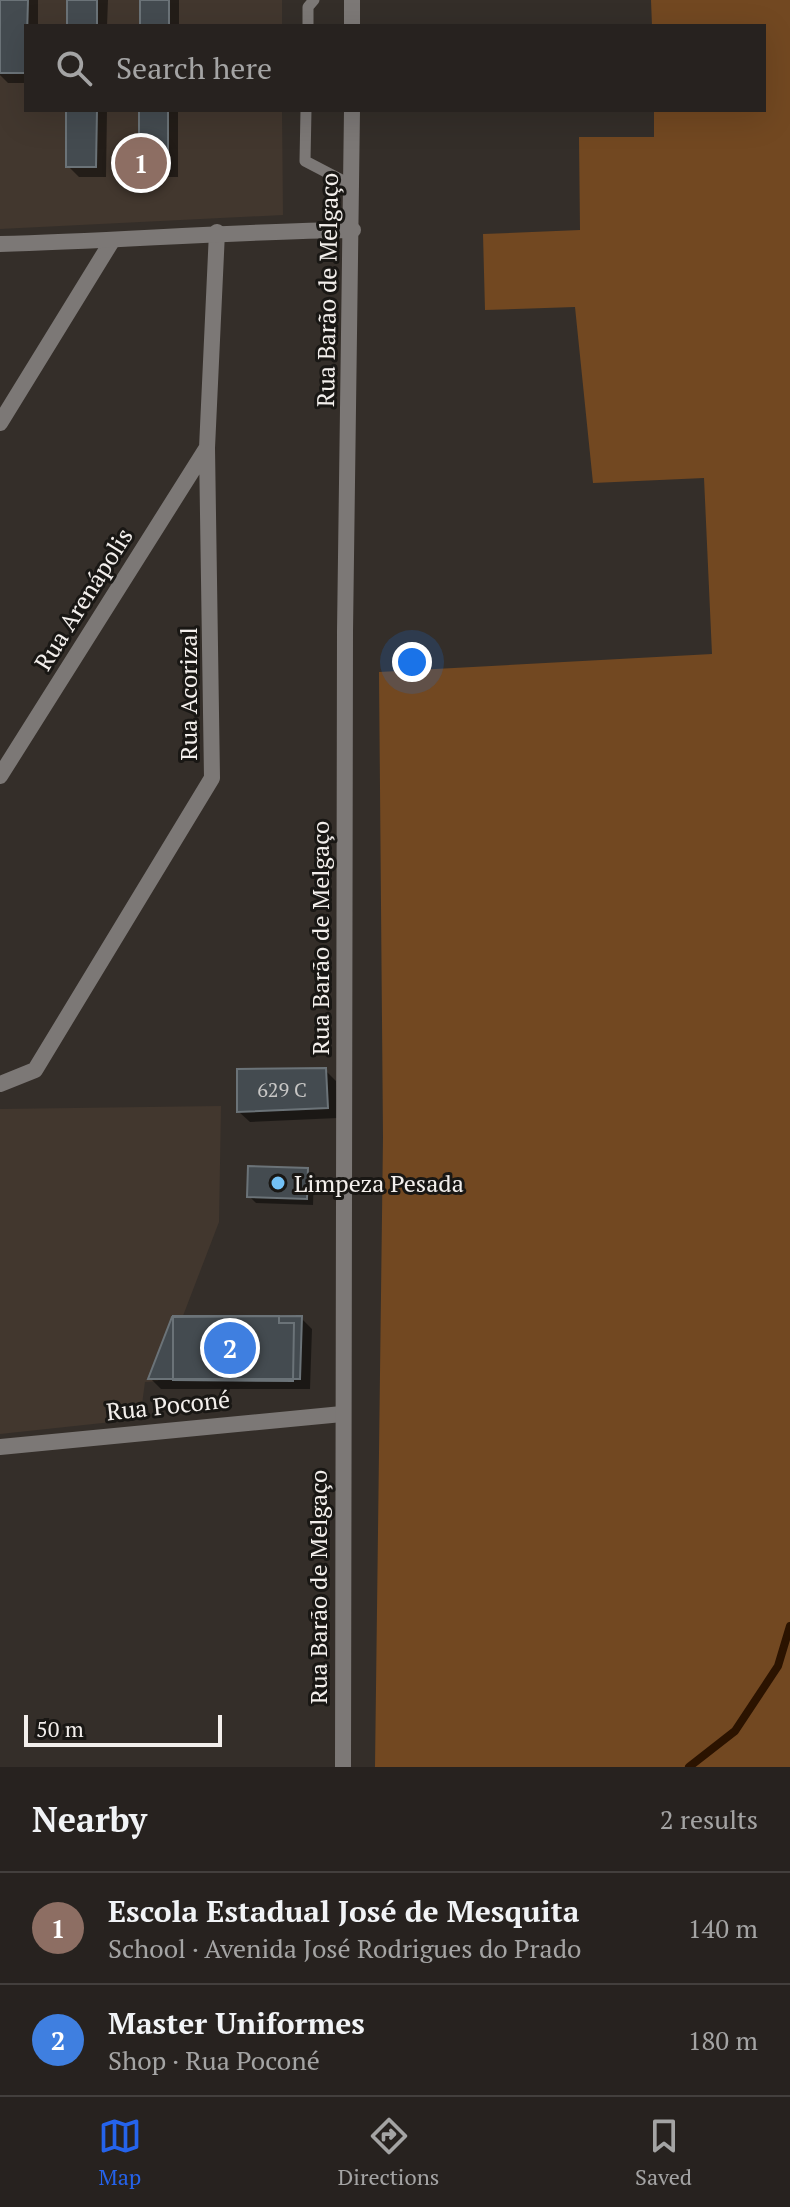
<!DOCTYPE html>
<meta charset="utf-8">
<style>
:root{--surface:#27221f;--page:#2f2a28;--text:#f1f3f6;--muted:#a4a4a4;--line:#433f3d;--accent:#2563eb}
body{margin:0;font-family:"PT Serif",serif;background:var(--page);color:var(--text)}
.scale{position:absolute;left:24px;bottom:20px;width:198px;box-sizing:border-box;padding-left:8px;border:4px solid #f3efec;border-top:0;font-size:22px;line-height:28px;white-space:nowrap;color:#f3efec;-webkit-text-stroke:6px #191714;paint-order:stroke}
.you{position:absolute;left:412px;top:662px;width:28px;height:28px;margin:-20px;border:6px solid #fff;border-radius:50%;background:#1a73e8;box-shadow:0 0 0 12px #1a73e833}
.badge{display:grid;place-items:center;width:52px;height:52px;border-radius:50%;background:var(--accent);color:#fff;font-size:26px;font-weight:700}
.pin{position:absolute;translate:-50% -50%;border:4px solid #fff;box-shadow:0 2px 8px #0006}
.list{margin:0;padding:0;list-style:none}
h2{display:flex;justify-content:space-between;align-items:center;height:104px;margin:0;padding:0 32px;font-size:34px}
h2 small{font-size:26px;font-weight:400;color:var(--muted)}
.list li{display:grid;grid-template-columns:52px 1fr auto;gap:24px;align-items:center;box-sizing:border-box;height:112px;padding:0 32px;border-top:2px solid var(--line)}
.list b{display:block;font-size:30px;white-space:nowrap}
.list p{margin:0;font-size:26px;white-space:nowrap;color:var(--muted)}
.list em{font-size:26px;font-style:normal;color:var(--muted)}
.icon{flex:none;width:44px;height:44px;fill:none;stroke:currentColor;stroke-width:2;stroke-linecap:round;stroke-linejoin:round}
.map{position:relative;flex:none;width:790px;height:1767px;overflow:hidden}
.search{position:absolute;background:var(--surface);box-shadow:0 8px 32px #0002;left:24px;right:24px;top:24px;height:88px;display:flex;align-items:center;gap:20px;box-sizing:border-box;padding:0 28px;border-radius:0px;color:var(--muted);font-size:30px}
.sheet{height:328px;background:var(--surface)}
nav{display:flex;justify-content:space-around;align-items:center;box-sizing:border-box;height:112px;border-top:2px solid var(--line);background:var(--surface);font-size:22px;color:var(--muted)}
nav a{display:grid;justify-items:center;gap:4px}
nav .on{color:var(--accent)}
.map>svg:first-child{display:block}
.built{fill:#42372e}
.green{fill:#724821}
.shadow{fill:#0007}
.lines{fill:none;stroke-linecap:round;stroke-linejoin:round}
.stream{stroke:#2b1300;stroke-width:8}
.building{fill:#444b50;stroke:#6b7378;stroke-width:2}
.service{stroke:#7c7876;stroke-width:11}
.minor{stroke:#7c7876;stroke-width:16}
.tertiary{stroke:#7c7876;stroke-width:16}
.poi-dot{fill:#73c1f5;stroke:#191714;stroke-width:3}
.labels{text-anchor:middle;dominant-baseline:central;stroke-width:6;stroke-linejoin:round;paint-order:stroke}
.number-label{font-size:20px;fill:#c7c6c5}
.street-label{font-size:24px;fill:#f3efec;stroke:#191714}
.poi-label{font-size:24px;fill:#f3efec;stroke:#191714;text-anchor:start}
</style>
<div class="map">
<svg width="790" height="1767" viewBox="0 0 790 1767">
<rect width="100%" height="100%" fill="#342e29"/>
<path class="built" d="M0 0H282V26H26V110H282L283 215 0 229Z
M221 1106 219 1222 158 1381 145 1382 140 1419 0 1434V1109Z"/>
<path class="green" d="M651 0H790V1767H375L383 1137 379 672 712 654 704 478 593 483 575 307 485 310 483 234 580 230 579 137H654V110H764V26H652Z"/>
<path class="shadow" d="M0 0H38V26H26V83H8L0 75Z
M69 0H108L107 26H69Z
M142 0H179V26H142Z
M68 110H107L106 177H79L68 166Z
M141 110H178V177H151L141 167Z
M325 1070 336 1081 338 1118 250 1122 239 1112Z
M307 1170 314 1178 313 1205 256 1203 249 1196Z
M301 1318 312 1329 310 1389H161L150 1378Z"/>
<g class="lines">
<path class="stream" d="M689 1767 735 1731 778 1666 790 1626"/>
</g>
<path class="building" d="M0 0H28L26 73H0Z
M67 0H97V26H67Z
M140 0H169V26H140Z
M66 110H97L96 167H66Z
M139 110H168V167H139Z
M326 1068 328 1108 237 1112V1069Z
M248 1166 308 1168 307 1199 247 1197Z
M173 1316H279V1323H294L293 1381 173 1380Z
M302 1316 300 1379H148L172 1317Z"/>
<g class="lines">
<path class="service" d="M308 26V7L314 0
M306 110 305 161 353 186"/>
<path class="minor" d="M0 423 112 241
M0 776 206 449
M0 1084 35 1070 212 778 207 448 217 232
M0 1447 342 1414"/>
<path class="tertiary" d="M352 0V26
M0 244C118 241 235 231 353 230
M343 1767 345 632 352 110"/>
</g>
<circle class="poi-dot" cx="278" cy="1183" r="8"/>
<g class="labels">
<g class="number-label">
<text x="282" y="1089">629 C</text>
</g>
<g class="street-label">
<text transform="translate(327 290) rotate(-89)">Rua Barão de Melgaço</text>
<text transform="translate(83 599) rotate(-58)">Rua Arenápolis</text>
<text transform="translate(188 694) rotate(-90)">Rua Acorizal</text>
<text transform="translate(320 938) rotate(-90)">Rua Barão de Melgaço</text>
<text transform="translate(168 1405) rotate(-6)">Rua Poconé</text>
<text transform="translate(318 1587) rotate(-90)">Rua Barão de Melgaço</text>
</g>
<g class="poi-label">
<text x="294" y="1183">Limpeza Pesada</text>
</g>
</g>
</svg>
<div class="scale">50 m</div>
<div class="you"></div>
<div class="pin badge" style="left:141px;top:163px;background:#8d6e63">1</div>
<div class="pin badge" style="left:230px;top:1348px;background:#3f7fe0">2</div>
<div class="search"><svg class="icon" aria-label="search" viewBox="0 0 24 24"><circle cx="10" cy="10" r="6"/><path d="M15 15l6 6"/></svg>Search here</div>
</div>
<section class="sheet">
<h2>Nearby<small>2 results</small></h2>
<ul class="list">
<li><span class="badge" style="background:#8d6e63">1</span><div><b>Escola Estadual José de Mesquita</b><p>School · Avenida José Rodrigues do Prado</p></div><em>140 m</em></li>
<li><span class="badge" style="background:#3f7fe0">2</span><div><b>Master Uniformes</b><p>Shop · Rua Poconé</p></div><em>180 m</em></li>
</ul>
</section>
<nav>
<a class="on"><svg class="icon" aria-label="map" viewBox="0 0 24 24"><path d="M3 6l6-2 6 2 6-2v14l-6 2-6-2-6 2zM9 4v14M15 6v14"/></svg>Map</a>
<a><svg class="icon" aria-label="directions" viewBox="0 0 24 24"><path d="M12 3l9 9-9 9-9-9zM9 14v-3h6M13 9l2 2-2 2"/></svg>Directions</a>
<a><svg class="icon" aria-label="saved" viewBox="0 0 24 24"><path d="M7 4h10v16l-5-4-5 4z"/></svg>Saved</a>
</nav>
